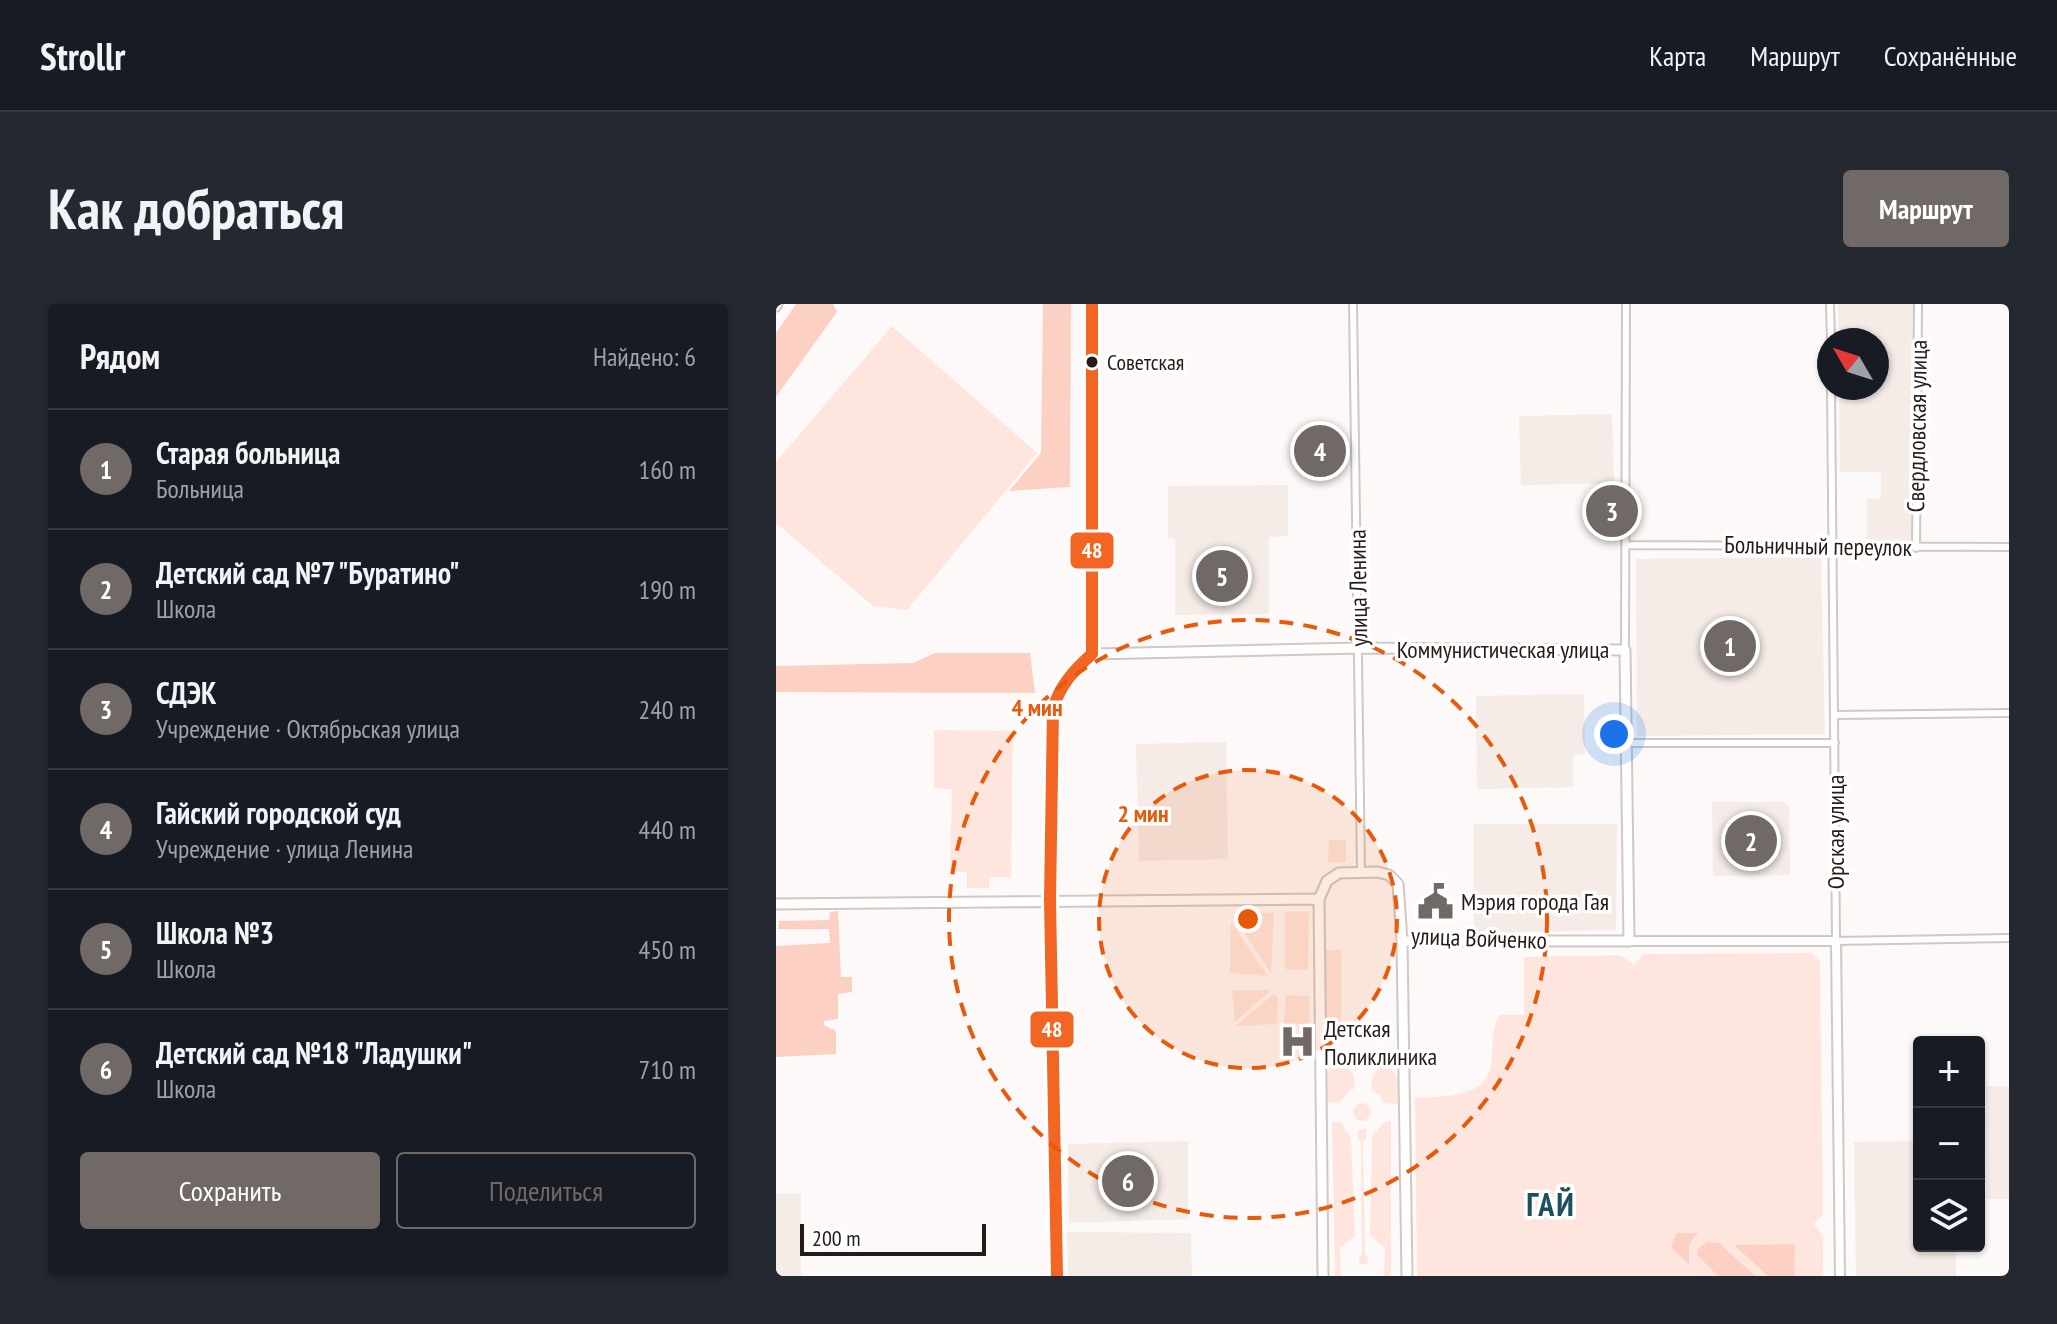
<!DOCTYPE html>
<html lang="ru">
<meta charset="utf-8">
<style>
:root{--surface:#171b24;--page:#242831;--text:#f1f3f6;--muted:#9ea1a6;--line:#363941;--accent:#716966}
body{margin:0;font-family:"PT Sans Narrow",sans-serif;background:var(--page);color:var(--text)}
.controls{position:absolute;right:24px;bottom:24px;display:grid;overflow:hidden;border-radius:8px;box-shadow:0 2px 6px #0004}
.controls button{width:72px;height:72px;display:grid;place-items:center;padding:0;border:0;border-bottom:2px solid var(--line);background:var(--surface);color:var(--text);font:40px sans-serif}
.compass{position:absolute;left:1041px;top:24px;width:72px;height:72px;border-radius:50%;background:var(--surface);box-shadow:0 2px 6px #0004;rotate:309deg}
.scale{position:absolute;left:24px;bottom:20px;width:186px;box-sizing:border-box;padding-left:8px;border:4px solid #261b18;border-top:0;font-size:22px;line-height:28px;white-space:nowrap;color:#261b18;-webkit-text-stroke:6px #fff;paint-order:stroke}
.you{position:absolute;left:838px;top:430px;width:28px;height:28px;margin:-20px;border:6px solid #fff;border-radius:50%;background:#1a73e8;box-shadow:0 0 0 12px #1a73e833}
.badge{display:grid;place-items:center;width:52px;height:52px;border-radius:50%;background:var(--accent);color:#fff;font-size:26px;font-weight:700}
.pin{position:absolute;translate:-50% -50%;border:4px solid #fff;box-shadow:0 2px 8px #0006}
.list{margin:0;padding:0;list-style:none}
h2{display:flex;justify-content:space-between;align-items:center;height:104px;margin:0;padding:0 32px;font-size:34px}
h2 small{font-size:26px;font-weight:400;color:var(--muted)}
.list li{display:grid;grid-template-columns:52px 1fr auto;gap:24px;align-items:center;box-sizing:border-box;height:120px;padding:0 32px;border-top:2px solid var(--line)}
.list b{display:block;font-size:30px;white-space:nowrap}
.list p{margin:0;font-size:26px;white-space:nowrap;color:var(--muted)}
.list em{font-size:26px;font-style:normal;color:var(--muted)}
.actions{display:flex;gap:16px;padding:24px 32px}
.actions a{flex:1;padding:18px 0;border:2px solid var(--accent);border-radius:8px;text-align:center;font-size:28px;color:var(--accent)}
.actions .main{background:var(--accent);color:#fff}
.icon{flex:none;width:44px;height:44px;fill:none;stroke:currentColor;stroke-width:2;stroke-linecap:round;stroke-linejoin:round}
.map{position:relative;flex:none;width:1233px;height:972px;overflow:hidden;border-radius:8px}
header{display:flex;align-items:center;gap:48px;box-sizing:border-box;height:112px;padding:0 40px;background:var(--surface);border-bottom:2px solid var(--line)}
header strong{font-size:38px}
nav{display:flex;gap:44px;margin-inline-start:auto;font-size:28px}
.intro{display:flex;align-items:center;justify-content:space-between;box-sizing:border-box;height:192px;padding:0 48px}
h1{margin:0;font-size:56px}
.button{padding:20px 36px;border-radius:8px;background:var(--accent);color:#fff;font-size:28px;font-weight:700}
main{display:flex;gap:48px;padding:0 48px}
aside{flex:1;background:var(--surface);border-radius:8px;box-shadow:0 2px 6px #0004}
.map>svg:first-child{display:block}
.built{fill:#f5ebe7}
.green{fill:#fee6df}
.forest{fill:#fcd1c3}
.lines{fill:none;stroke-linecap:round;stroke-linejoin:round}
.minor-casing{stroke:#cfc8c5;stroke-width:10}
.tertiary-casing{stroke:#cfc8c5;stroke-width:12}
.secondary-casing{stroke:#cfc8c5;stroke-width:13}
.minor{stroke:#fffefe;stroke-width:6}
.tertiary{stroke:#fffefe;stroke-width:8}
.secondary{stroke:#fffefe;stroke-width:9}
.bus-1-casing{stroke:#fff;stroke-width:18}
.bus-1{stroke:#f26522;stroke-width:12}
.ring{fill:none;stroke:#e8590c;stroke-width:4;stroke-dasharray:14 10}
.bus-dot{fill:#261b18;stroke:#fff;stroke-width:3}
.labels{text-anchor:middle;dominant-baseline:central;stroke-width:7;stroke-linejoin:round;paint-order:stroke}
.bus-label{font-size:22px;fill:#261b18;stroke:#fff;text-anchor:start}
.street-label{font-size:24px;fill:#261b18;stroke:#fff}
.poi-label{font-size:24px;fill:#261b18;stroke:#fff;text-anchor:start}
.district-label{font-size:32px;font-weight:bold;letter-spacing:2px;fill:#1b505f;stroke:#fff}
.centre{fill:#e8590c;stroke:#fff;stroke-width:4}
.ring-label{font-size:24px;text-anchor:middle;font-weight:bold;fill:#e8590c;stroke:#fff;stroke-width:7;stroke-linejoin:round;paint-order:stroke}
.line-badge{stroke:#fff;stroke-width:3}
.badge-label{font-size:22px;text-anchor:middle;font-weight:bold;fill:#fff}
</style>
<header>
<strong>Strollr</strong>
<nav><a>Карта</a><a>Маршрут</a><a>Сохранённые</a></nav>
</header>
<div class="intro"><h1>Как добраться</h1><a class="button">Маршрут</a></div>
<main>
<aside>
<h2>Рядом<small>Найдено: 6</small></h2>
<ul class="list">
<li><span class="badge">1</span><div><b>Старая больница</b><p>Больница</p></div><em>160 m</em></li>
<li><span class="badge">2</span><div><b>Детский сад №7 &quot;Буратино&quot;</b><p>Школа</p></div><em>190 m</em></li>
<li><span class="badge">3</span><div><b>СДЭК</b><p>Учреждение · Октябрьская улица</p></div><em>240 m</em></li>
<li><span class="badge">4</span><div><b>Гайский городской суд</b><p>Учреждение · улица Ленина</p></div><em>440 m</em></li>
<li><span class="badge">5</span><div><b>Школа №3</b><p>Школа</p></div><em>450 m</em></li>
<li><span class="badge">6</span><div><b>Детский сад №18 &quot;Ладушки&quot;</b><p>Школа</p></div><em>710 m</em></li>
</ul>
<div class="actions"><a class="main">Сохранить</a><a>Поделиться</a></div>
</aside>
<div class="map">
<svg width="1233" height="972" viewBox="0 0 1233 972">
<rect width="100%" height="100%" fill="#fdf9f8"/>
<path class="built" d="M1062 0H1139L1137 240 1091 238V195L1105 194V168H1064L1063 84H1101V36H1063Z
M836 110 838 179 745 181 743 112Z
M512 181V232L493 233V310L399 311V235L392 234V182Z
M1045 253 1049 430 861 432 860 255Z
M808 390 809 450 797 451V483L701 485 700 392Z
M450 438 452 555 363 557 360 440Z
M936 498H1008L1013 503 1014 571 937 572Z
M698 520H841L840 626 698 629Z
M1210 782H1233V895H1211Z
M412 837V915L293 919 292 840Z
M1143 837V942H1180V972H1080L1078 838Z
M0 890H25V972H0Z
M291 928 415 929 416 972H292Z"/>
<path class="green" d="M116 22 261 149 131 306 97 302 0 219V158Z
M158 426 237 427 235 573H213V584H191V568L174 567 176 485 158 484Z
M553 536H570V558H552Z
M533 607 532 666 509 665V608Z
M498 608 495 669 457 612Z
M455 618 492 672 454 669Z
M548 646H565V735H548Z
M1036 649 1044 658 1047 910 1038 920 1047 932V972H641L639 794C664 792 710 795 715 761 718 741 714 732 723 711H748V653L844 651 858 661 868 650Z
M456 686H495L459 718Z
M498 690 502 693 501 720 459 722Z
M510 691 533 692V720H508Z
M564 755 577 770 579 784 573 787 563 799 549 798 548 778 558 756Z
M610 757 624 777 623 800 607 799 604 792 595 785 597 771Z
M577 808a9 9 0 1 1 18 0a9 9 0 1 1-18 0Z
M615 816V972H608L609 945 594 931 596 832 609 818Z
M556 818H565L575 834 579 932 564 944 565 972H559Z
M590 825V836L587 837 589 951 592 952 591 960H584L583 952 586 951 585 836H582V826Z"/>
<path class="forest" d="M20 0H57L61 8 0 93V29Z
M267 0H295L294 183 233 187 265 149Z
M159 349H254L259 389 0 388V362L137 359Z
M62 607 65 673H76V688L62 690V715L48 717V721L60 727V750L0 753V642L54 639 53 625H2L3 617 53 616 54 608Z
M900 929H922L913 940V960L895 944Z
M931 938 943 939 979 972H942L921 951 922 945Z
M1019 940 1018 972H992L958 941Z"/>
<g class="lines">
<defs>
<path id="minor" d="M316 0V350
M577 0 585 567
M1054 0 1055 36
M1055 84 1060 637 1233 634
M851 241 1233 243
M1140 244 1142 0
M849 346 850 0
M1059 411 1233 409
M852 439H1059"/>
<path id="tertiary" d="M853 637H1060L1064 972"/>
<path id="secondary" d="M0 2 1 0
M543 595 547 972
M0 600 543 595 551 577 563 569 602 568 613 571 622 580 626 637 631 972
M281 972 274 596 277 405C284 381 298 366 316 350L583 344 849 346 853 637H626"/>
</defs>
<use href="#minor" class="minor-casing"/>
<use href="#tertiary" class="tertiary-casing"/>
<use href="#secondary" class="secondary-casing"/>
<use href="#minor" class="minor"/>
<use href="#tertiary" class="tertiary"/>
<use href="#secondary" class="secondary"/>
<defs>
<path id="bus-1" d="M281 972 274 596 277 405C284 381 298 366 316 350V0"/>
</defs>
<use href="#bus-1" class="bus-1-casing"/>
<use href="#bus-1" class="bus-1"/>
</g>
<circle cx="472" cy="615" r="149" fill="#e8590c" fill-opacity=".12"/>
<g class="ring">
<circle cx="472" cy="615" r="149"/>
<circle cx="472" cy="615" r="299"/>
</g>
<defs>
<symbol id="civic-bare" viewBox="-9 -9 18 18"><path d="M-.6-6.5H3V-4.5H.6V-3L4-1V1h2V6H-6V1h2V-1L-.6-3ZM-1.2 2.5V6h2.4V2.5Z" fill="#716966" stroke="#fff" stroke-width="2.5" paint-order="stroke"/></symbol>
<symbol id="hospital-bare" viewBox="-9 -9 18 18"><path d="M-5-5h3v3.5h4V-5h3V5h-3V1.5h-4V5h-3Z" fill="#716966" stroke="#fff" stroke-width="2.5" paint-order="stroke"/></symbol>
</defs>
<g fill-rule="evenodd">
<use href="#civic-bare" x="634" y="572" width="51" height="51"/>
<use href="#hospital-bare" x="496" y="712" width="51" height="51"/>
</g>
<circle class="bus-dot" cx="316" cy="58" r="7"/>
<g class="labels">
<g class="bus-label">
<text x="331" y="58">Советская</text>
</g>
<g class="street-label">
<text transform="translate(1141 122) rotate(-89)">Свердловская улица</text>
<text transform="translate(1042 242) rotate(1)">Больничный переулок</text>
<text transform="translate(582 284) rotate(-91)">улица Ленина</text>
<text x="727" y="345">Коммунистическая улица</text>
<text transform="translate(1059 528) rotate(-90)">Орская улица</text>
<text transform="translate(703 634) rotate(2)">улица Войченко</text>
</g>
<g class="poi-label">
<text x="685" y="597">Мэрия города Гая</text>
<text x="548" y="724">Детская<tspan x="548" dy="28">Поликлиника</tspan></text>
</g>
<g class="district-label">
<text x="775" y="900">ГАЙ</text>
</g>
</g>
<circle cx="472" cy="615" r="12" class="centre"/>
<g class="ring-label">
<text x="261" y="412">4 мин</text>
<text x="367" y="518">2 мин</text>
</g>
<g class="line-badge">
<rect x="293" y="227" width="46" height="39" rx="8" fill="#f26522"/>
<rect x="253" y="706" width="46" height="39" rx="8" fill="#f26522"/>
</g>
<g class="badge-label">
<text x="316" y="254">48</text>
<text x="276" y="733">48</text>
</g>
</svg>
<div class="controls">
<button>+</button>
<button>−</button>
<button><svg class="icon" aria-label="layers" viewBox="0 0 24 24"><path d="M12 4l9 5-9 5-9-5zM3 14l9 5 9-5"/></svg></button>
</div>
<svg class="compass" viewBox="-18 -18 36 36"><path d="M0-13l5 13h-10z" fill="#e53935"/><path d="M0 13l5-13h-10z" fill="#9ea1a6"/></svg>
<div class="scale">200 m</div>
<div class="you"></div>
<div class="pin badge" style="left:954px;top:342px">1</div>
<div class="pin badge" style="left:975px;top:537px">2</div>
<div class="pin badge" style="left:836px;top:207px">3</div>
<div class="pin badge" style="left:544px;top:147px">4</div>
<div class="pin badge" style="left:446px;top:272px">5</div>
<div class="pin badge" style="left:352px;top:877px">6</div>
</div>
</main>
